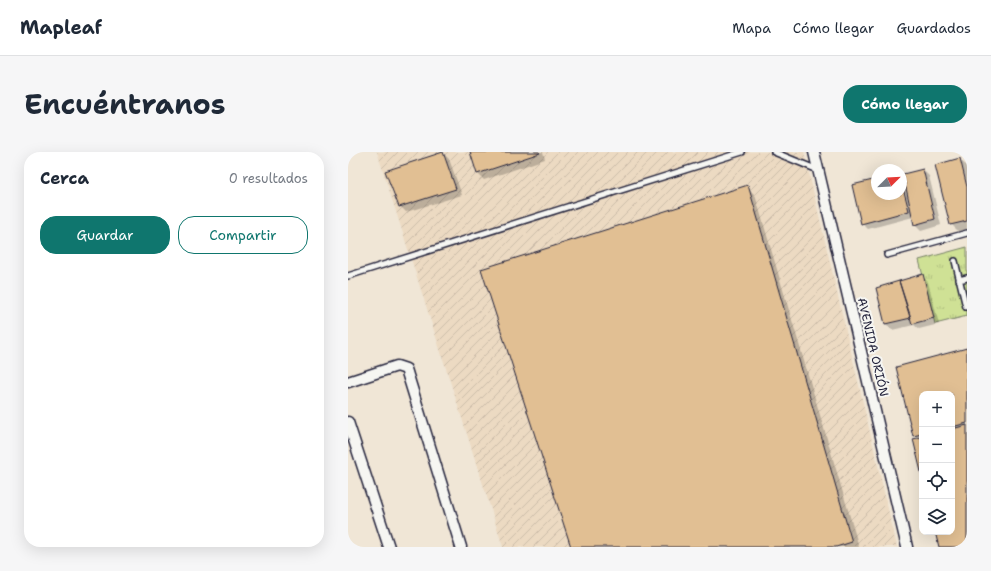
<!DOCTYPE html>
<html lang="es">
<meta charset="utf-8">
<style>
:root{--surface:#fff;--page:#f6f6f7;--text:#1f2937;--muted:#747a83;--line:#e0e1e3;--accent:#0f766e}
body{margin:0;font-family:"Shantell Sans",sans-serif;background:var(--page);color:var(--text)}
.controls{position:absolute;right:12px;bottom:12px;display:grid;overflow:hidden;border-radius:8px;box-shadow:0 4px 16px #0002}
.controls button{width:36px;height:36px;display:grid;place-items:center;padding:0;border:0;border-bottom:1px solid var(--line);background:var(--surface);color:var(--text);font:20px sans-serif}
.compass{position:absolute;left:523px;top:12px;width:36px;height:36px;border-radius:50%;background:var(--surface);box-shadow:0 4px 16px #0002;rotate:66deg}
.list{margin:0;padding:0;list-style:none}
h2{display:flex;justify-content:space-between;align-items:center;height:52px;margin:0;padding:0 16px;font-size:17px}
h2 small{font-size:13px;font-weight:400;color:var(--muted)}
.actions{display:flex;gap:8px;padding:12px 16px}
.actions a{flex:1;padding:9px 0;border:1px solid var(--accent);border-radius:16px;text-align:center;font-size:14px;color:var(--accent)}
.actions .main{background:var(--accent);color:#fff}
.icon{flex:none;width:22px;height:22px;fill:none;stroke:currentColor;stroke-width:2;stroke-linecap:round;stroke-linejoin:round}
.map{position:relative;flex:none;width:619px;height:395px;overflow:hidden;border-radius:16px}
header{display:flex;align-items:center;gap:24px;box-sizing:border-box;height:56px;padding:0 20px;background:var(--surface);border-bottom:1px solid var(--line)}
header strong{font-size:19px}
nav{display:flex;gap:22px;margin-inline-start:auto;font-size:14px}
.intro{display:flex;align-items:center;justify-content:space-between;box-sizing:border-box;height:96px;padding:0 24px}
h1{margin:0;font-size:28px}
.button{padding:10px 18px;border-radius:16px;background:var(--accent);color:#fff;font-size:14px;font-weight:700}
main{display:flex;gap:24px;padding:0 24px}
aside{flex:1;background:var(--surface);border-radius:16px;box-shadow:0 4px 16px #0002}
.map>svg:first-child{display:block}
.industrial{fill:url(#industrial-furrows)}
.grass{fill:url(#grass-tufts);stroke:#788268}
.shadow{fill:#0003}
.building{fill:#e1bf93;stroke:#22223b}
.lines{fill:none;stroke-linecap:round;stroke-linejoin:round}
.lane-casing{stroke:#22223b;stroke-width:8}
.street-casing{stroke:#22223b;stroke-width:13}
.lane{stroke:#f6f6f2;stroke-width:5}
.street{stroke:#f6f6f2;stroke-width:10}
.labels{text-anchor:middle;dominant-baseline:central;stroke-width:4;stroke-linejoin:round;paint-order:stroke}
.street-label{font-size:12px;fill:#22223b;stroke:#f6f6f2}
</style>
<header>
<strong>Mapleaf</strong>
<nav><a>Mapa</a><a>Cómo llegar</a><a>Guardados</a></nav>
</header>
<div class="intro"><h1>Encuéntranos</h1><a class="button">Cómo llegar</a></div>
<main>
<aside>
<h2>Cerca<small>0 resultados</small></h2>
<ul class="list">
</ul>
<div class="actions"><a class="main">Guardar</a><a>Compartir</a></div>
</aside>
<div class="map">
<svg width="619" height="395" viewBox="0 0 619 395">
<defs>
<pattern id="industrial-furrows" width="10" height="10" patternUnits="userSpaceOnUse"><rect width="10" height="10" fill="#ecdac2"/><path d="M-1 1l2-2M0 10L10 0M9 11l2-2" fill="none" stroke="#cabba8"/></pattern>
<pattern id="grass-tufts" width="24" height="20" patternUnits="userSpaceOnUse"><rect width="24" height="20" fill="#cfe195"/><path d="M3 7l-1-3M5 7V3M7 7l1-3M15 17l-1-3M17 17v-4M19 17l1-3" fill="none" stroke="#b1c181"/></pattern>
</defs>
<rect width="100%" height="100%" fill="#f0e6d6"/>
<filter id="ink" filterUnits="userSpaceOnUse"><feTurbulence type="fractalNoise" baseFrequency=".025" numOctaves="2"/><feDisplacementMap in="SourceGraphic" scale="8" xChannelSelector="R" yChannelSelector="G"/><feConvolveMatrix kernelMatrix="1 2 1 2 8 2 1 2 1" color-interpolation-filters="sRGB"/></filter>
<g filter="url(#ink)">
<path class="industrial" d="M29 0H456L549 395H155Z"/>
<path class="grass" d="M619 95V164L587 172 571 108Z"/>
<path class="shadow" d="M123 0H195L197 7 136 28 130 22Z
M95 1 101 7 114 43 58 60 52 54Z
M611 7 619 14V78L611 80 603 72Z
M575 18 581 24 593 73 573 79 567 73 565 65 520 77 514 71 529 28V42H553V25L557 29Z
M399 35 407 43 511 395H223Z
M574 124 580 130 591 172 571 177 566 173 544 178 538 172 530 137Z
M619 197V395H592L588 380H604V242H574V320L569 287 566 283 549 215Z"/>
<path class="building" d="M95 0 108 37 51 55 37 19Z
M122 0H191L192 1 129 22Z
M612 6 619 35V69L602 73 587 13Z
M575 17 587 67 566 73 555 22Z
M529 27V42H553V28L561 59 513 72 504 33Z
M400 33 504 390 488 395H223L133 117Z
M575 122 586 166 564 172 551 129Z
M551 129 563 166 537 172 528 136Z
M619 196V271L604 275V242H574V282L565 284 548 215Z
M619 273V395H591L587 380H604V277Z
M574 285V324L565 287Z"/>
<g class="lines">
<defs>
<path id="lane" d="M426 0 470 18
M539 103 619 81
M607 109 618 155
M0 124 394 0
M611 128 619 126"/>
<path id="street" d="M466 0 559 395
M0 230 49 214 58 217 113 395
M0 270 41 395"/>
</defs>
<use href="#lane" class="lane-casing"/>
<use href="#street" class="street-casing"/>
<use href="#lane" class="lane"/>
<use href="#street" class="street"/>
</g>
</g>
<g class="labels">
<g class="street-label">
<text transform="translate(525 195) rotate(77)">AVENIDA ORIÓN</text>
</g>
</g>
</svg>
<div class="controls">
<button>+</button>
<button>−</button>
<button><svg class="icon" aria-label="locate" viewBox="0 0 24 24"><circle cx="12" cy="12" r="6"/><path d="M12 2v4M12 18v4M2 12h4M18 12h4"/></svg></button>
<button><svg class="icon" aria-label="layers" viewBox="0 0 24 24"><path d="M12 4l9 5-9 5-9-5zM3 14l9 5 9-5"/></svg></button>
</div>
<svg class="compass" viewBox="-18 -18 36 36"><path d="M0-13l5 13h-10z" fill="#e53935"/><path d="M0 13l5-13h-10z" fill="#747a83"/></svg>
</div>
</main>
